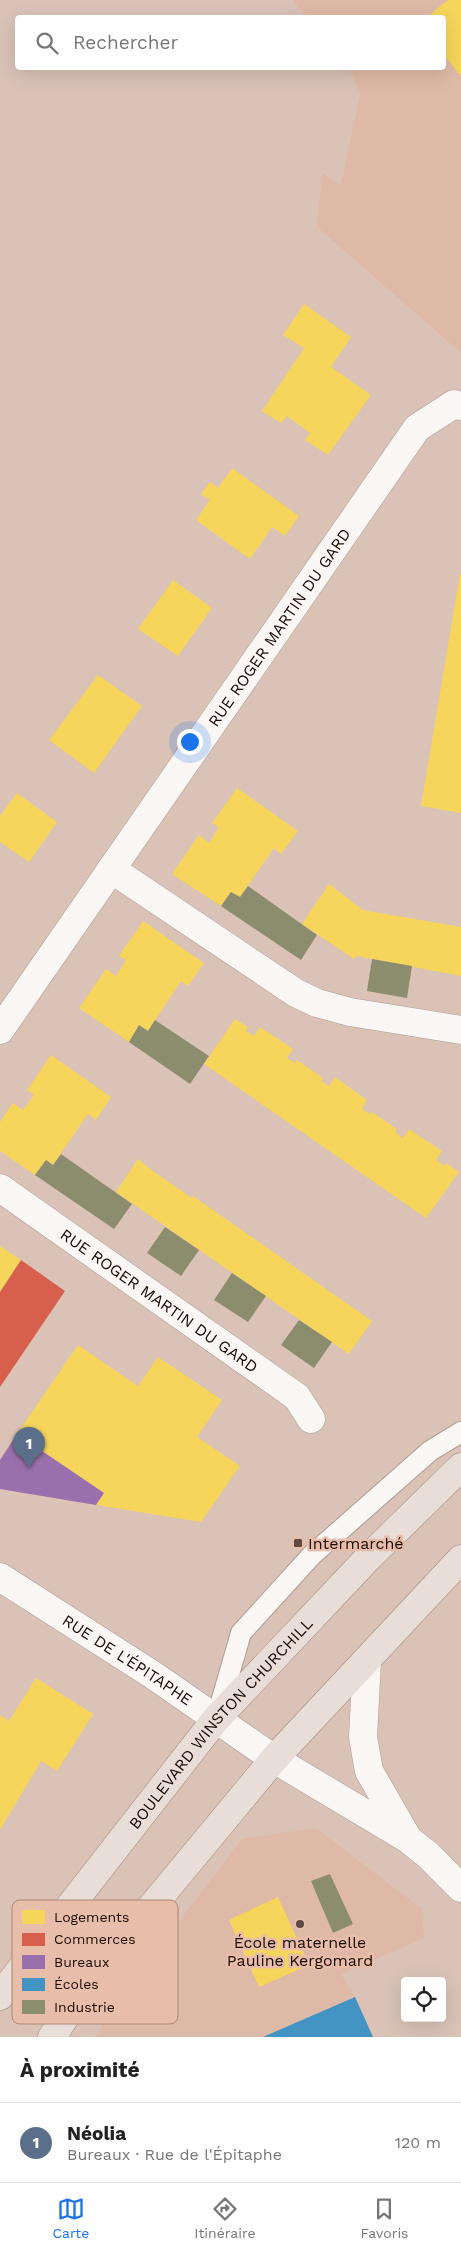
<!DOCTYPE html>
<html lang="fr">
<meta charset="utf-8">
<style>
:root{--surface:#fff;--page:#f2f2f2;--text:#222;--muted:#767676;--line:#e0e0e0;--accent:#1a73e8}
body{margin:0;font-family:"Work Sans",sans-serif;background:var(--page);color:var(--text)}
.controls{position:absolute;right:15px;bottom:15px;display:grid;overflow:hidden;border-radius:5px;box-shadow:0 5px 20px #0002}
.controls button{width:45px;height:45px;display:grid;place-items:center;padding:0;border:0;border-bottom:1px solid var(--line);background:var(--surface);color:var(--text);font:25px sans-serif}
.you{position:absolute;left:189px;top:741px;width:18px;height:18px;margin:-12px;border:4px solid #fff;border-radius:50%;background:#1a73e8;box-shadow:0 0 0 8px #1a73e833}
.badge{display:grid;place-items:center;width:32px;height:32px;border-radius:50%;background:var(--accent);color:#fff;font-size:16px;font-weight:700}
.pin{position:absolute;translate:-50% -41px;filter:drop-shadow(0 1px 2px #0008)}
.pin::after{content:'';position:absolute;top:26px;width:18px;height:15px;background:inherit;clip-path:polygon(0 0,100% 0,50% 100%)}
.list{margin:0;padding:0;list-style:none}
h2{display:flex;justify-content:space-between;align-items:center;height:65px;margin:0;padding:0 20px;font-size:21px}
h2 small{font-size:16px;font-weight:400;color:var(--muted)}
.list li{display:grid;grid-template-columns:32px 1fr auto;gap:15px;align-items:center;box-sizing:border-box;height:80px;padding:0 20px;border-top:1px solid var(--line)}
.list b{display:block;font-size:19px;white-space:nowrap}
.list p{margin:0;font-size:16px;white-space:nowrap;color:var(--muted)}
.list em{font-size:16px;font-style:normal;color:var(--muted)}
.icon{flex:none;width:28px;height:28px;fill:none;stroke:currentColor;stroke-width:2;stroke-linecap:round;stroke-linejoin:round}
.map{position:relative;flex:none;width:461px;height:2037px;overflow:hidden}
.search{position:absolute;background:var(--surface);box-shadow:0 5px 20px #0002;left:15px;right:15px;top:15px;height:55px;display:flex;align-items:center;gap:12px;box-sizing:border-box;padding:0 18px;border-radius:5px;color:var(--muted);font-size:19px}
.sheet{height:145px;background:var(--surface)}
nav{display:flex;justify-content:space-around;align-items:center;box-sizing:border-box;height:70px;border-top:1px solid var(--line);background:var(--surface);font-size:14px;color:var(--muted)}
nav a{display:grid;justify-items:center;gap:2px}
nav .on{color:var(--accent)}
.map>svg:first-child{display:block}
.built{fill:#dfb9a7}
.homes{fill:#f6d55c}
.shops{fill:#d6604d}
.offices{fill:#9970ab}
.schools{fill:#4393c3}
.industry{fill:#8c8c6e}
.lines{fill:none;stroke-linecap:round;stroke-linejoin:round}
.lane-casing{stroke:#ae9c93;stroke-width:22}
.street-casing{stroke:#ae9c93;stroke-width:29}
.primary-casing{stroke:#a38a7d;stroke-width:29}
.lane{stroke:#f9f6f4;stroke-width:20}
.street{stroke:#f9f6f4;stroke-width:28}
.primary{stroke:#e8ddd7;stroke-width:28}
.poi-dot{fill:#5c4a43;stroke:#e8bda9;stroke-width:2}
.labels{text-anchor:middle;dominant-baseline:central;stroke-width:5;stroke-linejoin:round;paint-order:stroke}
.street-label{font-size:16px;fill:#180a04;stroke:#e8bda9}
.poi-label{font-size:16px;fill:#180a04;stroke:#e8bda9;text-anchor:start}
.key{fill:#e8bda9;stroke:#aa8777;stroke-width:1}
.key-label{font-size:14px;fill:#180a04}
</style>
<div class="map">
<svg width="461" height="2037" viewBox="0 0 461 2037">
<rect width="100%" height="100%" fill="#dac2b7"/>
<path class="built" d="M293 0H461V353L317 227 322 173 341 185 360 95 349 68H444V18L306 17Z
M316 1828 422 1909 424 1938 341 1974 355 1997 373 2037H95L130 1985 242 1839Z"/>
<path class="homes" d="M448 0H461V76L444 55V18H426Z
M304 304 351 337 331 367 371 395 328 455 305 440 310 433 287 416 281 423 262 411 304 348 283 335Z
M232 468 299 516 285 536 272 527 250 559 196 520 210 500 201 494 210 482 218 488Z
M460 574H461V813L421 806Z
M173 580 212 608 178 656 138 629Z
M98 675 142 706 94 773 49 740Z
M237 788 298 831 281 854 274 848 240 897 231 892 221 906 172 874 199 835 209 843 219 827 212 823Z
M17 793 57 822 29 862 0 842V816Z
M329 884 363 910 461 927V976L356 956 354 959 302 924Z
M143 921 204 963 188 986 181 981 148 1031 139 1025 129 1042 79 1008 106 969 116 976 126 960 119 956Z
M235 1019 248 1027 246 1031 254 1036 260 1027 293 1049 287 1058 295 1063 297 1060 323 1078 321 1081 329 1086 335 1077 367 1100 362 1109 370 1114 372 1112 397 1129 395 1132 403 1138 409 1129 442 1151 436 1160 444 1166 446 1163 459 1172 426 1218 204 1064Z
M51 1055 111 1097 96 1120 88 1114 53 1165 46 1160 35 1175 0 1151V1122L13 1103 23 1110 34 1095 27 1090Z
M138 1159 153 1171 192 1198 193 1196 372 1321 349 1354 116 1192Z
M0 1246 21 1260 0 1292Z
M78 1345 138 1386 158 1357 222 1400 197 1437 240 1466 201 1522 96 1505 104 1493 17 1434Z
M36 1678 93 1714 57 1771 41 1761 0 1830V1715L9 1721Z
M278 1897 309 1965 259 1987 229 1920Z"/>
<path class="shops" d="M21 1260 65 1291 0 1387V1292Z"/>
<path class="offices" d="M17 1434 104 1493 96 1505 0 1489V1460Z"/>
<path class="schools" d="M355 1997 373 2037H263Z"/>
<path class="industry" d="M248 886 317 935 301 960 221 906 231 892 240 897Z
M372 959 412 966 407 998 367 991Z
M155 1020 209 1056 190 1084 129 1042 139 1025 148 1031Z
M61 1154 132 1204 114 1229 35 1175 46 1160 53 1165Z
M165 1227 199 1250 181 1276 147 1253Z
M232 1273 266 1296 248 1322 214 1300Z
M299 1320 332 1342 314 1368 281 1345Z
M330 1874 353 1924 333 1933 311 1881Z"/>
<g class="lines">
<defs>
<path id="lane" d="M217 1716 241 1633 312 1555 430 1451 461 1432"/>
<g id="street">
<path d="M111 869 296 993 317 1003 350 1012 461 1030"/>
<path id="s1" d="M0 1030 417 428 454 404 461 406"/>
<path id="s2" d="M0 1188 297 1397 311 1419"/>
<path id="s3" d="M0 1577 153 1675 274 1759 408 1839 428 1855 461 1888"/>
<path d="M367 1662 363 1737 369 1771 407 1837"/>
</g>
<g id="primary">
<path id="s4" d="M0 1996 216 1719 368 1558 461 1467"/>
<path d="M52 2037 81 1992 274 1759 461 1559"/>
</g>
</defs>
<use href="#lane" class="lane-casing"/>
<use href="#street" class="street-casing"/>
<use href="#primary" class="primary-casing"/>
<use href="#lane" class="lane"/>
<use href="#street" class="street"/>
<use href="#primary" class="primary"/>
</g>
<g class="poi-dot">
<rect x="293" y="1538" width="10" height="10" rx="2.5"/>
<circle cx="300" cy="1924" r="5"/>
</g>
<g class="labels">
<g class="street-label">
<text stroke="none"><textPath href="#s1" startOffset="490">RUE ROGER MARTIN DU GARD</textPath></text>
<text stroke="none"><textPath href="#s2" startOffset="195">RUE ROGER MARTIN DU GARD</textPath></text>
<text stroke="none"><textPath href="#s3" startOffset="152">RUE DE L'ÉPITAPHE</textPath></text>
<text stroke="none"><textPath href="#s4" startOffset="351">BOULEVARD WINSTON CHURCHILL</textPath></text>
</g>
<g class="poi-label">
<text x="308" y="1543">Intermarché</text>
<text x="300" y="1942" text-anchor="middle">École maternelle<tspan x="300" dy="18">Pauline Kergomard</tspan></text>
</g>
</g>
<rect x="12" y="1900" width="166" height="124" rx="8" class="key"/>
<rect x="22" y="1910" width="23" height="14" fill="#f6d55c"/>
<rect x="22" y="1933" width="23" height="13" fill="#d6604d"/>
<rect x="22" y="1955" width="23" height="14" fill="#9970ab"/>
<rect x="22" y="1978" width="23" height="13" fill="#4393c3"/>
<rect x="22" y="2000" width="23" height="14" fill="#8c8c6e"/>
<g class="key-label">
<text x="54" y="1922">Logements</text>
<text x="54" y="1944">Commerces</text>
<text x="54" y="1967">Bureaux</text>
<text x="54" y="1989">Écoles</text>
<text x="54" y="2012">Industrie</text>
</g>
</svg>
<div class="controls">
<button><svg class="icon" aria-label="locate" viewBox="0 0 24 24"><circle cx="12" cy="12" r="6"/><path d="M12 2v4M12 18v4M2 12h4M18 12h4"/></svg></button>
</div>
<div class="you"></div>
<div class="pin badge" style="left:29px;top:1468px;background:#5c6f8a">1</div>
<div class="search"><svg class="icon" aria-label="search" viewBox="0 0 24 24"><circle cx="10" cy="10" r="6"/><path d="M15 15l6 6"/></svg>Rechercher</div>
</div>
<section class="sheet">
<h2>À proximité<small></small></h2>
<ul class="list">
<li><span class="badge" style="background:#5c6f8a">1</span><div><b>Néolia</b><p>Bureaux · Rue de l'Épitaphe</p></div><em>120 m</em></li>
</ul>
</section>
<nav>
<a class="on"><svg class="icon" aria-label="map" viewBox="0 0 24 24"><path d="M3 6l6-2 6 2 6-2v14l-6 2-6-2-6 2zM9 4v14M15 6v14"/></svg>Carte</a>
<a><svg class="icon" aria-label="directions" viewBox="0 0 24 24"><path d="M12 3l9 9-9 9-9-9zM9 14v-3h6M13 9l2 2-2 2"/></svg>Itinéraire</a>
<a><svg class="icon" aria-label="saved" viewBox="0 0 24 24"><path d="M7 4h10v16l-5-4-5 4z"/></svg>Favoris</a>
</nav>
